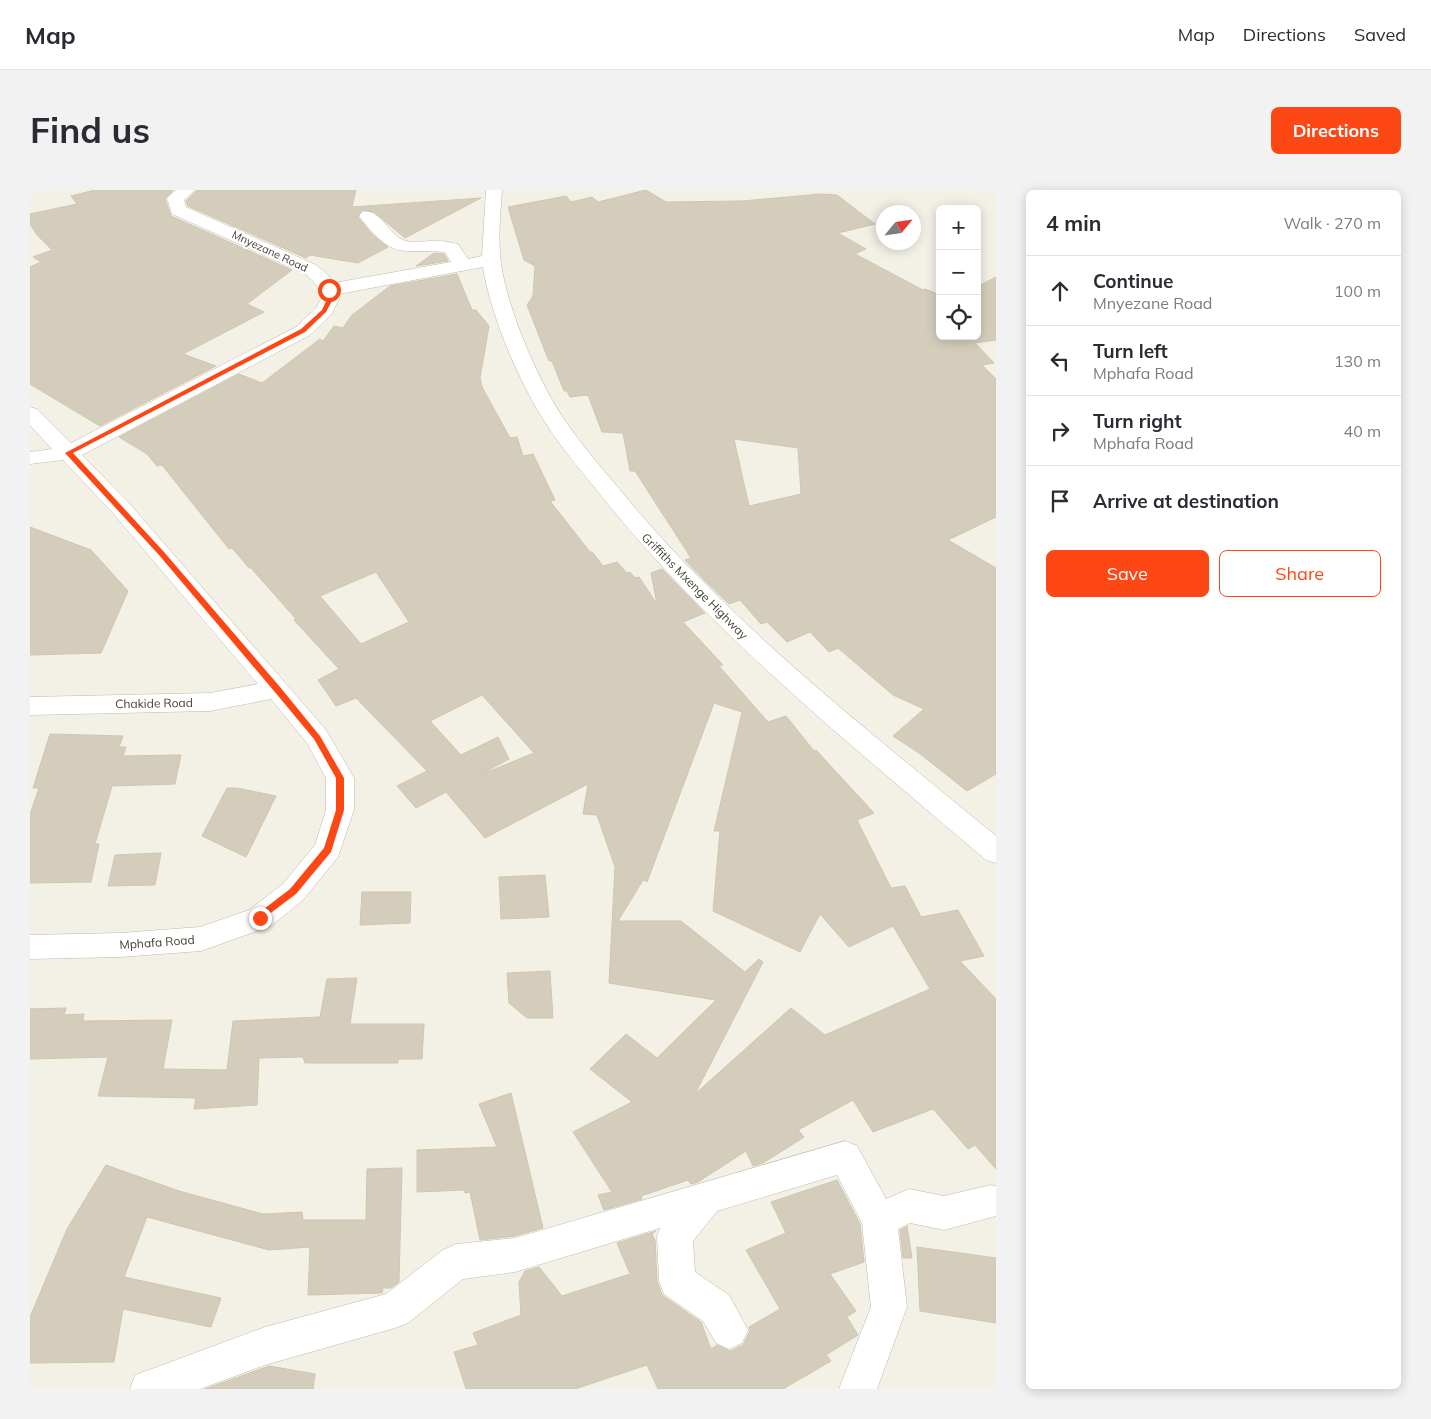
<!DOCTYPE html>
<meta charset="utf-8">
<style>
:root{--surface:#fff;--page:#f2f2f3;--text:#2b2b33;--muted:#7c7c81;--line:#e1e1e2;--accent:#fd4714}
body{margin:0;font-family:Mulish,sans-serif;background:var(--page);color:var(--text)}
.controls{position:absolute;right:15px;top:15px;display:grid;overflow:hidden;border-radius:8px;box-shadow:0 2px 12px #0003}
.controls button{width:45px;height:45px;display:grid;place-items:center;padding:0;border:0;border-bottom:1px solid var(--line);background:var(--surface);color:var(--text);font:25px sans-serif}
.compass{position:absolute;left:846px;top:15px;width:45px;height:45px;border-radius:50%;background:var(--surface);box-shadow:0 2px 12px #0003;rotate:61deg}
.stop{position:absolute;width:15px;height:15px;margin:-11px;border:4px solid #fd4714;border-radius:50%;background:#fff}
.stop.end{background:#fd4714;border-color:#fff;box-shadow:0 1px 5px #0008}
.list{margin:0;padding:0;list-style:none}
h2{display:flex;justify-content:space-between;align-items:center;height:65px;margin:0;padding:0 20px;font-size:21px}
h2 small{font-size:16px;font-weight:400;color:var(--muted)}
.list li{display:grid;grid-template-columns:32px 1fr auto;gap:15px;align-items:center;box-sizing:border-box;height:70px;padding:0 20px;border-top:1px solid var(--line)}
.list b{display:block;font-size:19px;white-space:nowrap}
.list p{margin:0;font-size:16px;white-space:nowrap;color:var(--muted)}
.list em{font-size:16px;font-style:normal;color:var(--muted)}
.actions{display:flex;gap:10px;padding:15px 20px}
.actions a{flex:1;padding:11px 0;border:1px solid var(--accent);border-radius:8px;text-align:center;font-size:18px;color:var(--accent)}
.actions .main{background:var(--accent);color:#fff}
.icon{flex:none;width:28px;height:28px;fill:none;stroke:currentColor;stroke-width:2;stroke-linecap:round;stroke-linejoin:round}
.map{position:relative;flex:none;width:966px;height:1199px;overflow:hidden;border-radius:8px}
header{display:flex;align-items:center;gap:30px;box-sizing:border-box;height:70px;padding:0 25px;background:var(--surface);border-bottom:1px solid var(--line)}
header strong{font-size:24px}
nav{display:flex;gap:28px;margin-inline-start:auto;font-size:18px}
.intro{display:flex;align-items:center;justify-content:space-between;box-sizing:border-box;height:120px;padding:0 30px}
h1{margin:0;font-size:35px}
.button{padding:12px 22px;border-radius:8px;background:var(--accent);color:#fff;font-size:18px;font-weight:700}
main{display:flex;gap:30px;padding:0 30px}
aside{flex:1;background:var(--surface);border-radius:8px;box-shadow:0 2px 12px #0003}
.map>svg:first-child{display:block}
.building{fill:#d5cdbc;stroke:#d0c5af;fill-rule:evenodd}
.lines{fill:none;stroke-linecap:round;stroke-linejoin:round}
.minor-casing{stroke:#bfb9a9;stroke-width:1}
.minor{fill:#fff;fill-rule:evenodd}
.route{fill:#fd4714}
.labels{text-anchor:middle;dominant-baseline:central;stroke-width:4.5;stroke-linejoin:round;paint-order:stroke}
.far-street-label{font-size:11px;fill:#474135;stroke:#fff}
.street-label{font-size:12px;fill:#474135;stroke:#fff}
</style>
<header>
<strong>Map</strong>
<nav><a>Map</a><a>Directions</a><a>Saved</a></nav>
</header>
<div class="intro"><h1>Find us</h1><a class="button">Directions</a></div>
<main>
<div class="map">
<svg width="966" height="1199" viewBox="0 0 966 1199">
<rect width="100%" height="100%" fill="#f3f0e6"/>
<path class="building" d="M65 0H143L135 9 141 26 262 80 217 114 234 122 153 164 186 176 70 236 0 194V77L11 72 3 67 22 60 7 45 0 34V24L47 14 41 6Z
M167 0H326L322 17 451 8 375 48 344 22 332 20 328 27 342 44 358 57 328 73 280 65 276 68 158 16 156 11Z
M616 0 636 12 712 11 791 4 807 5 845 34 808 43 836 59 825 64 893 100 895 99 910 105V146H947V97L966 87V150L945 153 964 173 952 175 966 189V327L918 350 966 378V584L937 601 889 563 863 546 894 519 863 505 808 458 799 462 780 442 757 452 737 432 731 434 710 410 699 414 674 390 655 370 661 368 605 281H600L593 243 572 242 558 205 540 207 537 201H534L522 171H519L497 115 503 106 505 76 494 70 478 17 536 6 541 12 562 7 568 12ZM704 249 768 258 771 304 719 316Z
M404 63 414 64 418 71 386 76Z
M427 84 442 120H446L459 136 450 188 452 197 480 248 487 247 493 266 503 264 525 310 520 311 560 362H562L573 376 587 372 597 383 600 382 605 388 609 387 627 414 621 383 632 379 675 423 653 432 693 475 689 476 738 532 756 526 784 561 786 560 844 623 827 630 861 698 875 696 891 727 928 720 954 766 930 771 966 809V979L945 955 938 959 903 919 843 942 823 910 768 940 774 947 733 973 723 976 716 961 668 992 661 994 658 990 611 1006 612 1009 574 1020 568 1005 582 1002 543 942 602 912 560 879 596 844 627 868 686 810 579 793 585 677 567 625 553 624 558 594 455 648 416 602 386 618 367 596 397 581 326 508 306 516 288 490 309 479 264 430 266 429 221 378H219L202 358 199 359 132 275 127 276 117 264 89 247 209 184 232 193 290 149 293 151 304 136 313 138 322 125 360 96ZM346 382 379 432 331 454 290 406ZM452 505 504 563 450 585 479 569 468 547 431 565 400 531ZM684 513 712 522 684 641H690L683 721 770 762 790 724 819 757 863 736 900 799 795 845 761 818 665 904 733 772 729 769 715 782 651 731H588L613 690 617 692Z
M0 337 61 360 98 401 71 463 0 465Z
M20 544 93 546 89 557H96L93 566 151 565 145 594 82 596 65 654H69L61 692 0 693V624L9 598H3Z
M197 598H207L246 606 216 667 172 646Z
M131 663 125 695 78 696 85 665Z
M515 685 519 727 471 729 469 687Z
M332 702H381L380 733 330 735Z
M520 781 523 828H497L479 813 477 783Z
M327 788 320 834H394L392 869H368V873H275L273 867 229 868 227 915 164 919 166 908 68 906 78 867 0 869V819L36 818 34 825 54 824 53 831 142 830 133 879 197 880 203 831 290 827 297 789Z
M481 903 513 1038 485 1046 450 1050 440 1002 435 1003 434 1000 387 1002V960L467 957 449 914Z
M76 975 149 1001 233 1024 272 1022 273 1030H336L337 979 372 978 369 1092 361 1098H353L352 1103 278 1105 280 1057 239 1060 117 1027 94 1087 191 1108 181 1137 93 1119 84 1172 0 1173V1127L37 1039Z
M807 990 830 1034 834 1072 800 1084 826 1121 817 1127 828 1145 796 1165 801 1171 753 1199H628L617 1175 545 1199H436L424 1162 448 1155 443 1143 491 1125 489 1092 495 1081 509 1077 532 1106 600 1084 587 1053 626 1041 622 1044 625 1050 627 1091 632 1105 671 1132 681 1159 687 1155 700 1161 713 1155 720 1141 719 1137 750 1119 716 1060 756 1043 741 1012Z
M877 1036 882 1068H873L870 1040Z
M887 1057 966 1068V1133L890 1121Z
M239 1176 285 1184 283 1199H175Z"/>
<g class="lines">
<defs>
<path id="minor" d="M146 0H165L154 10 156 17 286 75 297 84 304 93 421 72 415 62C368 58 366 71 332 30L329 26 332 22C349 18 357 41 371 49 381 55 398 50 409 51 416 51 422 53 428 54L438 69 452 66 456 0H472C470 28 467 57 473 85 482 129 510 195 536 232 551 254 569 275 586 295 695 430 833 536 966 646V673L956 670C819 553 677 440 565 298 548 277 531 257 517 235 490 195 460 124 453 77L309 104 310 107 301 125 280 145 52 265 98 312 296 540 324 588V620L308 667 273 710 241 736 171 761 90 767 0 769V745L90 743 170 737 219 720 253 694 285 655 296 620V588L277 553 241 509 180 521 0 525V507L180 503 228 494 82 322 33 270 0 274V262L22 259 0 235V217L7 219 41 253 266 137 286 118 292 107C288 96 283 90 274 83L142 24 137 8Z
M815 951 827 956 856 1009 879 999 914 1006 961 995 966 996V1026L914 1040 880 1033 868 1039 877 1117 847 1199H809L841 1117 832 1033 807 985 687 1021 663 1051 665 1082 699 1105 718 1140 712 1153 699 1159 686 1153 673 1131 634 1104 629 1091 627 1046 630 1038 485 1082 433 1089 378 1133 365 1138 235 1175 170 1199H100L105 1185 119 1180 235 1137 356 1104 413 1060 426 1054 485 1048Z"/>
</defs>
<use href="#minor" class="minor-casing"/>
<use href="#minor" class="minor"/>
</g>
<path class="route" d="M299 98 301 100 304 107 296 122 275 142 43 263 134 362 250 497 290 546 314 588V620L301 662 266 704 230 731 225 728 226 725 260 699 294 658 306 620V588L284 549 244 501 129 365 35 263 271 139 292 120 298 107 296 100Z"/>
<g class="labels">
<g class="far-street-label">
<text transform="translate(240 61) rotate(25)">Mnyezane Road</text>
</g>
<g class="street-label">
<text transform="translate(665 396) rotate(45)">Griffiths Mxenge Highway</text>
<text transform="translate(124 513) rotate(-1)">Chakide Road</text>
<text transform="translate(127 752) rotate(-4)">Mphafa Road</text>
</g>
</g>
</svg>
<div class="controls">
<button>+</button>
<button>−</button>
<button><svg class="icon" aria-label="locate" viewBox="0 0 24 24"><circle cx="12" cy="12" r="6"/><path d="M12 2v4M12 18v4M2 12h4M18 12h4"/></svg></button>
</div>
<svg class="compass" viewBox="-18 -18 36 36"><path d="M0-13l5 13h-10z" fill="#e53935"/><path d="M0 13l5-13h-10z" fill="#7c7c81"/></svg>
<div class="stop" style="left:299px;top:100px"></div>
<div class="stop end" style="left:230px;top:728px"></div>
</div>
<aside>
<h2>4 min<small>Walk · 270 m</small></h2>
<ul class="list">
<li><svg class="icon" aria-label="ahead" viewBox="0 0 24 24"><path d="M12 20V5M6 11l6-6 6 6"/></svg><div><b>Continue</b><p>Mnyezane Road</p></div><em>100 m</em></li>
<li><svg class="icon" aria-label="left" viewBox="0 0 24 24"><path d="M17 20v-9H6M10 6l-5 5 5 5"/></svg><div><b>Turn left</b><p>Mphafa Road</p></div><em>130 m</em></li>
<li><svg class="icon" aria-label="right" viewBox="0 0 24 24"><path d="M7 20v-9h11M14 6l5 5-5 5"/></svg><div><b>Turn right</b><p>Mphafa Road</p></div><em>40 m</em></li>
<li><svg class="icon" aria-label="arrive" viewBox="0 0 24 24"><path d="M6 21V4h12l-3 4 3 4H6"/></svg><div><b>Arrive at destination</b></div></li>
</ul>
<div class="actions"><a class="main">Save</a><a>Share</a></div>
</aside>
</main>
